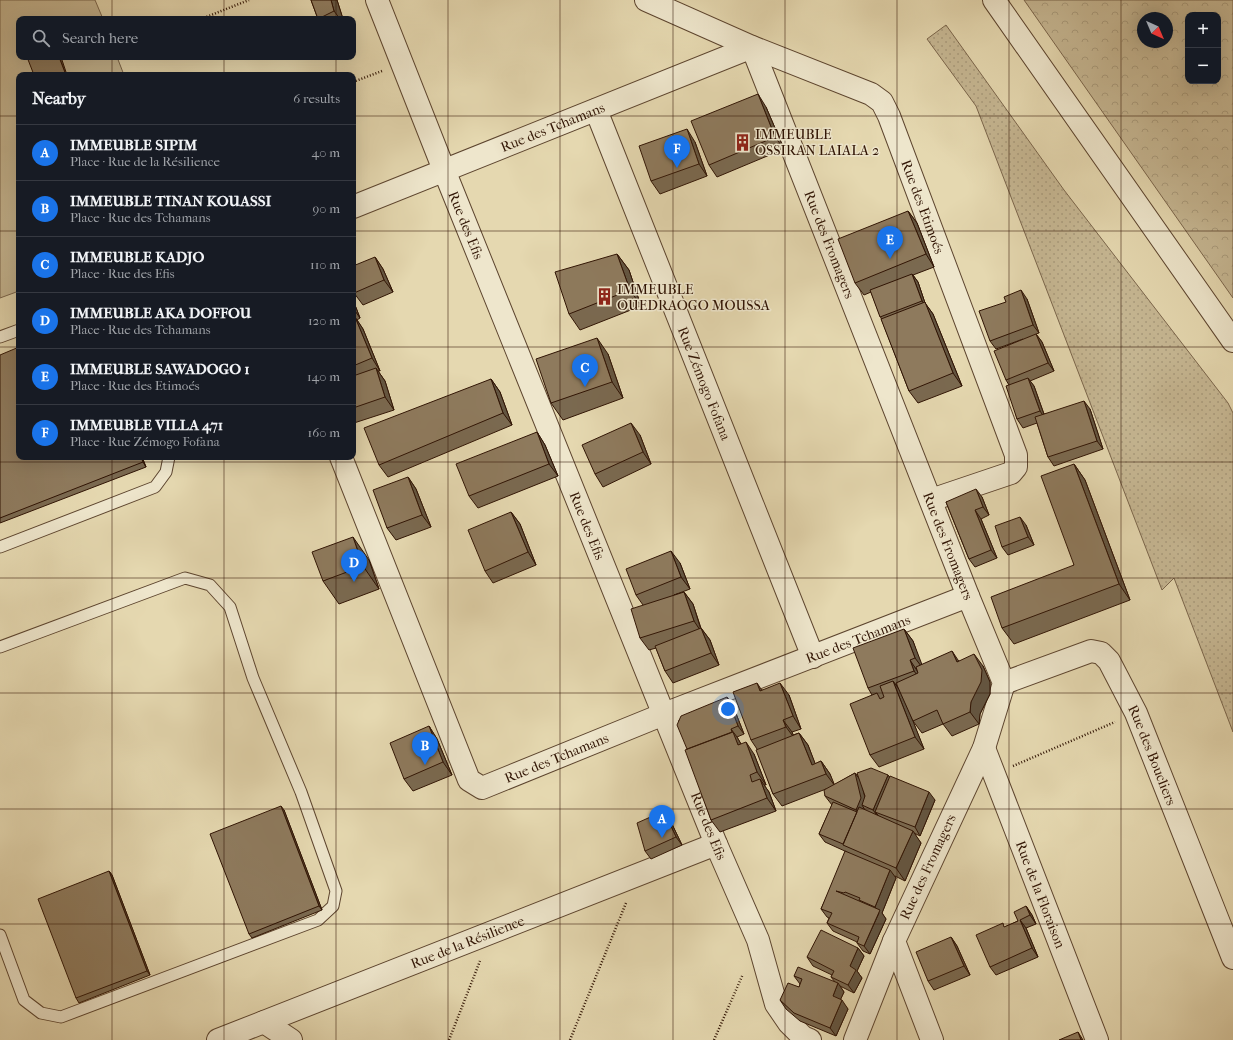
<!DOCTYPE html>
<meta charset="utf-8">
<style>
:root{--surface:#171b24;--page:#242831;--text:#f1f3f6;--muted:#9ea1a6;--line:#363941;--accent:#1a73e8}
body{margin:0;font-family:"IM FELL French Canon",serif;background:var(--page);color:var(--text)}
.controls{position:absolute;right:12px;top:12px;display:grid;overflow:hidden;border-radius:8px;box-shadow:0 4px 16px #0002}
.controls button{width:36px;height:36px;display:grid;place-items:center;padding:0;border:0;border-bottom:1px solid var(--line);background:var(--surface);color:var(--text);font:20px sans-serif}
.compass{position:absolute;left:1137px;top:12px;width:36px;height:36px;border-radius:50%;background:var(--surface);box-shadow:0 4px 16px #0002;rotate:136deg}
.you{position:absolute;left:728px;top:709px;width:14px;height:14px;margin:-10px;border:3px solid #fff;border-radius:50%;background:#1a73e8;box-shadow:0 0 0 6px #1a73e833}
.badge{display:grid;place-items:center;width:26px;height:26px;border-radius:50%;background:var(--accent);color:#fff;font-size:13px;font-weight:700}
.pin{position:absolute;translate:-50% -33px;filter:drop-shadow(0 1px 2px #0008)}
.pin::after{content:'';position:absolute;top:21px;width:14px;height:12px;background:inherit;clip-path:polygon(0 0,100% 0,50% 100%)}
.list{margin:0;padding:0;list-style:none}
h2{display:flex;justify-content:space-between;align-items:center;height:52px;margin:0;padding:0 16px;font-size:17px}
h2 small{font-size:13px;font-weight:400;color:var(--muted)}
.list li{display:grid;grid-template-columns:26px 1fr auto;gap:12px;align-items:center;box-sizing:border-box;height:56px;padding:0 16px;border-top:1px solid var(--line)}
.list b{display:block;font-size:15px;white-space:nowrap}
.list p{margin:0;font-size:13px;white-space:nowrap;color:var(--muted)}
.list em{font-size:13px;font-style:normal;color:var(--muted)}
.icon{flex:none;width:22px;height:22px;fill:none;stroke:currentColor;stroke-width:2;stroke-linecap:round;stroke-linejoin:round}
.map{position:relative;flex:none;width:1233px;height:1040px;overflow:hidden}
.search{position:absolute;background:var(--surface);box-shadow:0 4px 16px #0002;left:16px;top:16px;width:340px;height:44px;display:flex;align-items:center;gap:10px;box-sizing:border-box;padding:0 14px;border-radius:8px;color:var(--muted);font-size:15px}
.panel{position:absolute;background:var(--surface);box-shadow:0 4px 16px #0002;left:16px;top:72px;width:340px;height:388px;border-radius:8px}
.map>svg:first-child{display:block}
.grass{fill:url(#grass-dots);stroke:#7b664c}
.forest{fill:url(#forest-crowns);stroke:#7b664c;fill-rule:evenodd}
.garden{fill:#c6b793;stroke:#7b664c}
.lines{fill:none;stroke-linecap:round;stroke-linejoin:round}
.lane-casing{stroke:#5d452f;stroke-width:13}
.street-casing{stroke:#5d452f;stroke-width:24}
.path{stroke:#301404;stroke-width:2.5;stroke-dasharray:1 2;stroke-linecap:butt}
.lane{stroke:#eee6cc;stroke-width:11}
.street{stroke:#eee6cc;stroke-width:22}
.wall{fill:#7a6950;stroke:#301404}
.shaded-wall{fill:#635541;stroke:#301404}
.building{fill:#8e7a5d;stroke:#301404}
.grid{fill:none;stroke:#301404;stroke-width:1;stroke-opacity:0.55}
.labels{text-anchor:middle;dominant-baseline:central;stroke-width:3;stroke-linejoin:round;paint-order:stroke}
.street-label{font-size:14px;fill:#301404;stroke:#eee6cc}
.poi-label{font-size:14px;fill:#301404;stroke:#eee6cc;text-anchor:start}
</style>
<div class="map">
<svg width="1233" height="1040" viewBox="0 0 1233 1040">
<defs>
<pattern id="grass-dots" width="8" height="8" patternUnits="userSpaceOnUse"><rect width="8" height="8" fill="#c6b793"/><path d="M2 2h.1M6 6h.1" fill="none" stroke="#aa9c7d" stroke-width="1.8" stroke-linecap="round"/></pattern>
<pattern id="forest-crowns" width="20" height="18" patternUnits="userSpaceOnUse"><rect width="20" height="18" fill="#c6b793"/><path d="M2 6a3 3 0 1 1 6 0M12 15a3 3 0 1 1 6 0" fill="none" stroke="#aa9c7d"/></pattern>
</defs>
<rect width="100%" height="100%" fill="#e5d8b0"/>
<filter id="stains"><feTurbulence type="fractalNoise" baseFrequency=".005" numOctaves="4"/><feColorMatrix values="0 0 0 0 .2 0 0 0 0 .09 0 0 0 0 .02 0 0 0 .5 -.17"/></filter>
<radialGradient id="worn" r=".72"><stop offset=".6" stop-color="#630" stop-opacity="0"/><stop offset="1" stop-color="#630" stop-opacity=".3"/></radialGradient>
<path class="grass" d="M946 25 1064 190 1228 403 1233 413V732L1174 578 1162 590 976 106 927 39Z"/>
<path class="forest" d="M1024 0H1233V298ZM1188 15H1218V81H1188ZM1143 18H1167V42H1143Z"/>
<path class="garden" d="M0 0H95L103 19H19V57H117L124 75H19V291L0 298Z"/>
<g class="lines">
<defs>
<path id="lane" d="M0 337 19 330
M0 547 155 487 166 472 169 457
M0 647 185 578 210 585 230 607 253 678 301 792 336 891 333 906 318 920 61 1017 41 1013 24 1000 0 935"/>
<g id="street">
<path id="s1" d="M377 0 444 170 716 844 758 940 776 1004 789 1023 803 1037 810 1040"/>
<path id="s2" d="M646 0 752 47 871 94 882 102 889 116 1016 455V467L1011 473 931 500"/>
<path d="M994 0 1233 341"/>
<path id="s3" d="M596 110 813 657"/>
<path id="s4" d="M353 207 752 47 968 596 1004 683 984 748 894 941 855 1040"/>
<path id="s5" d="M341 457 469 780 482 788 664 714 968 596"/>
<path id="s6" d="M1004 683 1091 651 1101 653 1109 661 1136 713 1233 958"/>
<path id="s7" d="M984 748 1097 1040"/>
<path d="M894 941 932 1040"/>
<path d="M264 1022 291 1040"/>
<path id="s8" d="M218 1040 716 844"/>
</g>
</defs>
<use href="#lane" class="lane-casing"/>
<use href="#street" class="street-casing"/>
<path class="path" d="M201 19 249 0
M353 82 382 71
M1013 766 1115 722
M449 1040 480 961
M570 1040 626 903
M714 1040 743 974"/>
<use href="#lane" class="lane"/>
<use href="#street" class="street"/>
</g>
<path class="wall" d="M311 0H337L343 19H318Z
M766 107 784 149 717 177 709 165Z
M695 142 707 176 660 194 651 181Z
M908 211 917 223 934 267 913 275 918 282 925 303 933 314 962 386 918 403 909 391 871 292 864 295 855 283Z
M617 254 629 270 641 306 580 330 569 314Z
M375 257 383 269 393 292 363 305 354 293Z
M1027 299 1039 333 1036 334 1042 342 1054 371 1030 381 1034 386 1044 414 1090 409 1103 449 1054 466 1048 457 1037 423 1023 428 1017 419 1009 385 1006 380 1023 339 996 349 990 341Z
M353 300 360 318 357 320 363 329 380 371H378L385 381 394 410 354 423H353Z
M608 354 623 398 563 420 551 403Z
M0 355 19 457H142L146 467 0 523Z
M491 379 500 392 512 425 388 477 379 465Z
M537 432 545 445 558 476 478 508 469 496Z
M640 435 651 464 603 487 595 474Z
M1074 464 1085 480 1130 600 1014 644 1002 628 1074 565Z
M408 477 416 489 431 527 396 540 387 528Z
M982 497 989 515 981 519 997 558 975 567 969 559 946 502Z
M511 512 520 524 536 565 493 583 485 571Z
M1026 525 1034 545 1008 555 1002 547Z
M369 560 379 589 339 604 323 581Z
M680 563 690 589 674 595 684 592 693 604 701 628 710 640 719 665 673 683 665 671 656 648 649 650 640 638 643 605 636 595Z
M904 629 913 641 921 665 959 661 983 666 990 682V694L980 714 979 724 952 736 943 724 922 733 913 721 909 712 924 749 879 767 870 755 872 695 868 688Z
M762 690 789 695 801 729 792 732 793 735 799 733 808 745 815 764 821 761 830 774 834 785 855 773 860 779 888 775 890 777 935 800 920 836 914 833 921 843 905 881 895 876 896 878 882 913 886 919 870 954 863 951 857 943V942L833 931 827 923 829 918 827 917 821 909 847 852 825 842 819 834 832 805 825 796 826 789 782 806 773 794 757 749 751 740Z
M727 697 733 706 744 734 737 737 741 744 754 754 766 785H764L769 792 776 811 720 832 711 820 687 749Z
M429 726 437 739 452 775 413 791 404 779Z
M284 810 322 910 252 938 249 934Z
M664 811 670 820 682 845 651 859 645 851Z
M109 871 112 875 150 975 79 1003 76 998Z
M1026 906 1032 915 1036 924 1026 928 1038 957 996 975 990 967 1005 927 1018 921Z
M951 937 957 946 970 975 934 990 928 981Z
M858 948 864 956 857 971 862 978 854 993 840 986 844 992 840 1000 848 1009 836 1036 800 1021 786 1009 780 1000 799 987 800 984 794 976 835 982 831 977 832 975 813 966 807 957Z"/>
<path class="shaded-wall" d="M331 0H337L343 19H340L334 11Z
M59 57H61L67 75H66Z
M758 94 766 107 784 149 775 137Z
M687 129 695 142 707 176 699 164Z
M908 211 917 223 934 267 926 254Z
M617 254 629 270 641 306 630 290Z
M375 257 383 269 393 292 384 280Z
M912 274 918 282 925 303 933 314 962 386 953 373 927 308 922 301Z
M1021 290 1027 299 1039 333 1033 325Z
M353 300 360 318 353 308Z
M355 317 363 329 380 371 372 358Z
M1036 334 1042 342 1054 371 1048 363Z
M597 338 608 354 623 398 612 382Z
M376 368 385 381 394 410 385 397Z
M1028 378 1034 386 1046 420 1040 411Z
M491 379 500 392 512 425 503 413Z
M1084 401 1090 409 1103 449 1097 441Z
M631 423 640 435 651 464 643 452Z
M537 432 545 445 558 476 549 464Z
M141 457H142L146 467 143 462Z
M1074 464 1085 480 1130 600 1119 584Z
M408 477 416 489 431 527 422 515Z
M976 489 982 497 989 515 983 507Z
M975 510 981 519 997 558 991 550Z
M511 512 520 524 536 565 528 552Z
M1020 517 1026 525 1034 545 1028 537Z
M353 537 369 560 379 589 363 566Z
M671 551 680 563 690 589 681 577Z
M684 592 693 604 702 633 694 621Z
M701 628 710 640 719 665 711 653Z
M904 629 913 641 924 670 915 658Z
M952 651 960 663 957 662Z
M974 654 983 666 990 682V694L980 714 979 724 970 712Z
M910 660 918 672 923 683 914 671Z
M893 681 902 693 924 749 915 737Z
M757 683 765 695 760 691Z
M780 683 789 695 801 729 793 716Z
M727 697 733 706 744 734 738 726Z
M783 720 792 732 795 739 786 727Z
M429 726 437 739 452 775 443 762Z
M731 729 737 737 741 744 738 745Z
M799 733 808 745 820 776 812 765Z
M746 742 754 754 766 785 757 772Z
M821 761 830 774 835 786 826 774Z
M855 773 861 781 867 806 862 805 865 810 859 815 856 810Z
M888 775 894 784 875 812 880 817 879 818 873 810Z
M760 779 769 792 776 811 767 798Z
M929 792 935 800 920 836 915 827Z
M281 806 284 810 322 910 319 906Z
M664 811 670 820 682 845 676 837Z
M913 831 921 843 905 881 896 868Z
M890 870 896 878 882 913 886 919 870 954 864 946 879 913 875 907Z
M109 871 112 875 150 975 147 971Z
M1026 906 1032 915 1036 924 1030 915Z
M1020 920 1026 928 1038 957 1032 948Z
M951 937 957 946 970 975 964 966Z
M858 948 864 956 857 971 862 978 854 993 848 985 850 966Z
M838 983 844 992 838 1005 833 996Z
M842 1000 848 1009 836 1036 830 1028Z
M1078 1032 1083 1040H1081Z"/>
<path class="building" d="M311 0H331L334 11 318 19Z
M27 57H59L66 75H34Z
M758 94 775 137 709 165 691 121Z
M687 129 699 164 651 181 639 146Z
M908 211 926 254 855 283 838 239Z
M617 254 630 290 569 314 555 272Z
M375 257 384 280 354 293 353 290V266Z
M912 274 922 301 880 317 870 290Z
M1021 290 1033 325 990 341 979 311 1006 302 1004 297Z
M925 302 953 373 909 391 881 319Z
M355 317 372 358 353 366V318Z
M1036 334 1048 363 1006 380 994 351Z
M597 338 612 382 551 403 536 359Z
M19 347V457H141L143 462 0 518V355Z
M376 368 385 397 353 408V376Z
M1028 378 1040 411 1017 419 1006 386Z
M491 379 503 413 379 465 364 428Z
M1084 401 1097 441 1048 457 1035 417Z
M631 423 643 452 595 474 582 445Z
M537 432 549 464 469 496 456 464Z
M1074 464 1119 584 1002 628 991 597 1074 565 1041 476Z
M408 477 422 515 387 528 373 490Z
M976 489 983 507 975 510 991 550 969 559 946 502Z
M511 512 528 552 485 571 468 530Z
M1020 517 1028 537 1002 547 995 526Z
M353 537 363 566 323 581 312 552Z
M671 551 681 577 636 595 626 569Z
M684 592 694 621 640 638 631 609Z
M701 628 711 653 665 671 655 646Z
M904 629 915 658 910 660 914 671 868 688 853 648Z
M952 651 957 662 974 654 982 670 981 682 971 702 970 712 943 724 937 710 913 721 896 683 918 673 916 667Z
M893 681 915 737 870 755 850 704 877 693 880 699 884 697 880 686Z
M757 683 760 691 780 683 793 716 783 720 786 727 751 740 733 692Z
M727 697 738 726 731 729 732 732 687 749 677 725 681 716Z
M429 726 443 762 404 779 390 743Z
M733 732 738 745 746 742 757 772 750 775 752 782 760 779 767 798 711 820 685 750Z
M799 733 812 765 821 761 826 774 773 794 756 750Z
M871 768 888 775 873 810 862 805 865 796 857 773Z
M855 773 861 798 856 810 825 796 824 790Z
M890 776 929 792 915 827 875 812Z
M833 802 857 812 843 844 819 834Z
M281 806 319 906 249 934 210 834Z
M859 807 913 831 896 868 843 845Z
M664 811 676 837 645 851 637 823Z
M845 851 890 870 875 907 859 900 860 898 845 892 844 893 836 891 880 910 864 946 857 943 859 937 827 923 832 913 821 909Z
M109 871 147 971 76 998 38 899Z
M1026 906 1030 915 1020 920 1032 948 990 967 976 935 1003 923 1004 927 1018 921 1014 912Z
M821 930 858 948 850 966 856 970 848 985 831 977 834 971 807 957Z
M951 937 964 966 928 981 916 952Z
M798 967 838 983 833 996 842 1000 830 1028 794 1013 780 1000 788 983 799 987 802 979 794 976Z
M1078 1032 1081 1040H1059Z"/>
<path class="grid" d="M112 0V19M224 0V19M336 0V19M448 0V1040M560 0V1040M673 0V1040M785 0V1040M897 0V1040M1009 0V1040M1121 0V1040M112 57V75M224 57V75M336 57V75M0 116H19M353 116H1233M0 231H19M353 231H1233M0 347H19M353 347H1233M112 457V1040M224 457V1040M336 457V1040M0 462H1233M0 578H1233M0 693H1233M0 809H1233M0 924H1233"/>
<defs>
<symbol id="building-bare" viewBox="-9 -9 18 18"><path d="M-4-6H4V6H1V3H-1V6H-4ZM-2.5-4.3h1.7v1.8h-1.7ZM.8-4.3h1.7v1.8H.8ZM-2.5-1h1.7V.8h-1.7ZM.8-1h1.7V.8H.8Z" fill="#8f2418" stroke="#eee6cc" stroke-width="2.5" paint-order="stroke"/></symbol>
</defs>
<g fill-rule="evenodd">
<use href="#building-bare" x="730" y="130" width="25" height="25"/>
<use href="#building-bare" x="592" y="284" width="25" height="25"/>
</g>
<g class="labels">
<g class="street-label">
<text stroke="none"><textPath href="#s4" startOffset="215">Rue des Tchamans</textPath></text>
<text stroke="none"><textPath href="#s2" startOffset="370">Rue des Etimoés</textPath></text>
<text stroke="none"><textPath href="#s1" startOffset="242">Rue des Efis</textPath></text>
<text stroke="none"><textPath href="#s4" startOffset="642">Rue des Fromagers</textPath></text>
<text stroke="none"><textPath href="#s3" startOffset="294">Rue Zémogo Fofana</textPath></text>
<text stroke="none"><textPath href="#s1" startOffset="566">Rue des Efis</textPath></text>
<text stroke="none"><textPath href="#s4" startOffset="966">Rue des Fromagers</textPath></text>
<text stroke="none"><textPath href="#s5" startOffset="767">Rue des Tchamans</textPath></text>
<text stroke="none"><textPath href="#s6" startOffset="218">Rue des Boucliers</textPath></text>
<text stroke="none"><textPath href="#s5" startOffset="443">Rue des Tchamans</textPath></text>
<text stroke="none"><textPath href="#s1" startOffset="890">Rue des Efis</textPath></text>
<text transform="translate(928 867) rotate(-65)">Rue des Fromagers</text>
<text stroke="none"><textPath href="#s7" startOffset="157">Rue de la Floraison</textPath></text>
<text stroke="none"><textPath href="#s8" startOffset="268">Rue de la Résilience</textPath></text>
</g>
<g class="poi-label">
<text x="755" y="134">IMMEUBLE<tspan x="755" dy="16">OSSIRAN LAIALA 2</tspan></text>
<text x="617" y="289">IMMEUBLE<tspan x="617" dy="16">OUEDRAOGO MOUSSA</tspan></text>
</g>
</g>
<rect width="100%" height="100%" filter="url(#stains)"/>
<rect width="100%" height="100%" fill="url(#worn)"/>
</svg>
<div class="controls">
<button>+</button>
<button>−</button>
</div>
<svg class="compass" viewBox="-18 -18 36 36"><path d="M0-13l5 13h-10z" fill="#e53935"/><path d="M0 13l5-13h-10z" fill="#9ea1a6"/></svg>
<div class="you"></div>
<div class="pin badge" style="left:662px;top:838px">A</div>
<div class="pin badge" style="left:425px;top:765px">B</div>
<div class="pin badge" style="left:585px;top:387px">C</div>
<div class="pin badge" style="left:354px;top:582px">D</div>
<div class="pin badge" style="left:890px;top:259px">E</div>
<div class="pin badge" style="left:677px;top:168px">F</div>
<div class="search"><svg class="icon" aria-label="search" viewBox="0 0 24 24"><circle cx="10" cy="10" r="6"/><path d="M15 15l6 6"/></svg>Search here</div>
<section class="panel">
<h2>Nearby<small>6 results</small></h2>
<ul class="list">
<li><span class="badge">A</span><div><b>IMMEUBLE SIPIM</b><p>Place · Rue de la Résilience</p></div><em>40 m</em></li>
<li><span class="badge">B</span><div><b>IMMEUBLE TINAN KOUASSI</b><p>Place · Rue des Tchamans</p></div><em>90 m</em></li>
<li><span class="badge">C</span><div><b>IMMEUBLE KADJO</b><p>Place · Rue des Efis</p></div><em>110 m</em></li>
<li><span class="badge">D</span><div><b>IMMEUBLE AKA DOFFOU</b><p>Place · Rue des Tchamans</p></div><em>120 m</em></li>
<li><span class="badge">E</span><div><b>IMMEUBLE SAWADOGO 1</b><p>Place · Rue des Etimoés</p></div><em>140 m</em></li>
<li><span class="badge">F</span><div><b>IMMEUBLE VILLA 471</b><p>Place · Rue Zémogo Fofana</p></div><em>160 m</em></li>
</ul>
</section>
</div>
